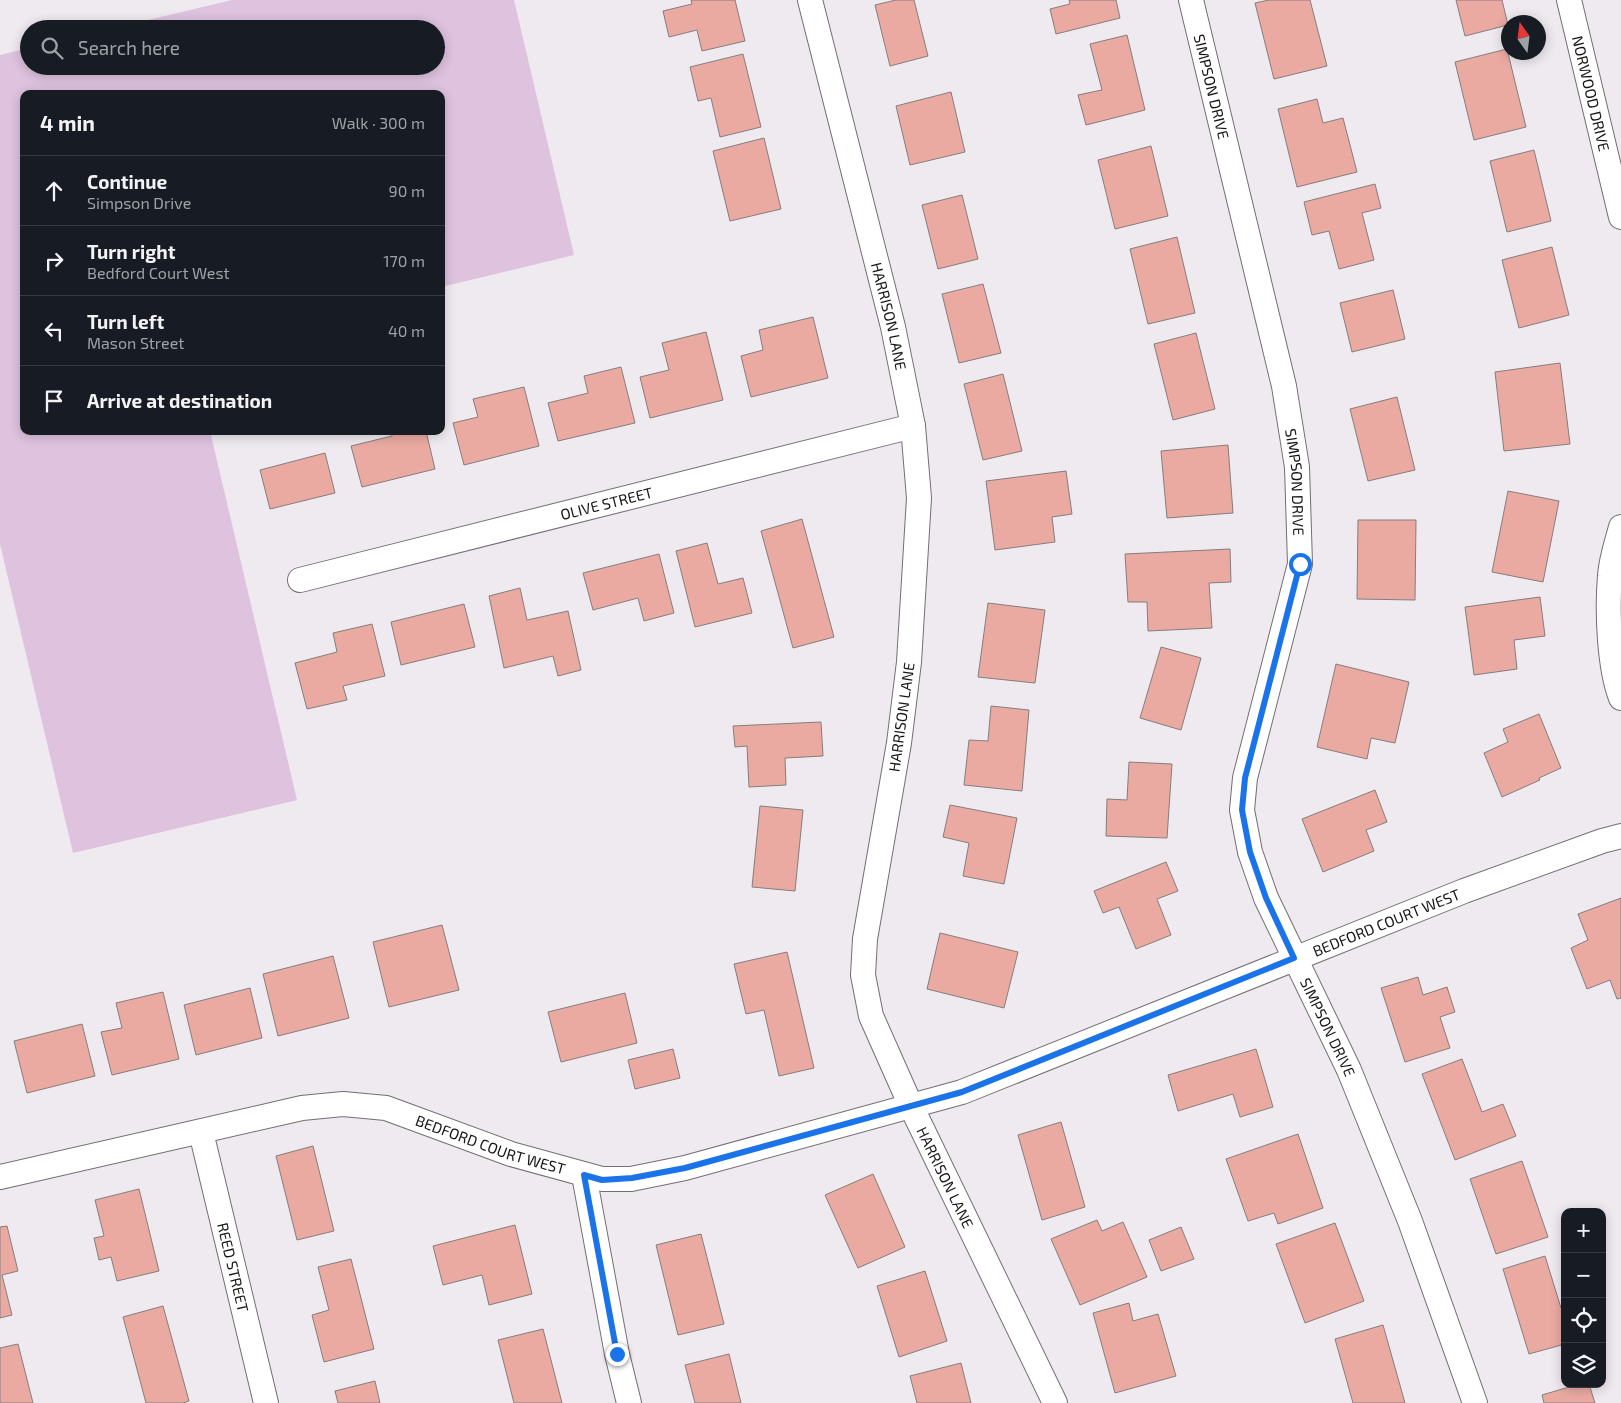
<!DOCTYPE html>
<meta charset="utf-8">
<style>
:root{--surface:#171b24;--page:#242831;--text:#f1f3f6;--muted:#9ea1a6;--line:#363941}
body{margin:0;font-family:"Exo 2",sans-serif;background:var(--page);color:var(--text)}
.controls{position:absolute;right:15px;bottom:15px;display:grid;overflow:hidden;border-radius:10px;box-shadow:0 2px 12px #0003}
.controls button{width:45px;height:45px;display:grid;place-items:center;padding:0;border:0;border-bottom:1px solid var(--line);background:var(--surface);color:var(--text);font:25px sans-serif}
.compass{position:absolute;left:1501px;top:15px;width:45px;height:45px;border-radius:50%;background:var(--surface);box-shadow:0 2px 12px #0003;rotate:346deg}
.stop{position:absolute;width:15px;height:15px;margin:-11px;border:4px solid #1a73e8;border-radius:50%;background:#fff}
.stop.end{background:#1a73e8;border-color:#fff;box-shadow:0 1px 5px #0008}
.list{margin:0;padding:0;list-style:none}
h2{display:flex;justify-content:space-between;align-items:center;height:65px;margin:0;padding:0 20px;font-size:21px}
h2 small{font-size:16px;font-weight:400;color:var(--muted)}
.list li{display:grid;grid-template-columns:32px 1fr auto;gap:15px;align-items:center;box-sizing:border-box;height:70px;padding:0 20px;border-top:1px solid var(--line)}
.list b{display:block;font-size:19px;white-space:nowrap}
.list p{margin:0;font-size:16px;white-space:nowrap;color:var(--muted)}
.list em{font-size:16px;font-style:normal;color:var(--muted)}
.icon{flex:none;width:28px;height:28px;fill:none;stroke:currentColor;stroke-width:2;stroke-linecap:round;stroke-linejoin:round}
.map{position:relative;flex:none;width:1621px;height:1403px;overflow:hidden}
.search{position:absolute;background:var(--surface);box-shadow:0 2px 12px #0003;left:20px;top:20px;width:425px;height:55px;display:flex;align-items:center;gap:12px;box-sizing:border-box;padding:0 18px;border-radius:28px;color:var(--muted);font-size:19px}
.panel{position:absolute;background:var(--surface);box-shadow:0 2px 12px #0003;left:20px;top:90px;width:425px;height:345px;border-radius:10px}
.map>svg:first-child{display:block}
.green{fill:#dec2de}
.building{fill:#eaaaa2;stroke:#857d7d}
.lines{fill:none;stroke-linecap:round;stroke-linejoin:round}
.street-casing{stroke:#736e73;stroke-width:26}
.street{stroke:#fff;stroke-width:24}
.route{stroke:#1a73e8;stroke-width:6}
.labels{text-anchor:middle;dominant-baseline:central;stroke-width:5;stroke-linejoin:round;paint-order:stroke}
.street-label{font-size:15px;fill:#161415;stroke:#fff}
</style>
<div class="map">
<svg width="1621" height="1403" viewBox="0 0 1621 1403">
<rect width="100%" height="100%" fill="#efeaef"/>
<path class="green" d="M232 0H514L574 255 441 287V94H24V431H210L297 800 73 853 0 544V55L29 48V66H436V29H110Z"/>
<path class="building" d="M691 0H735L745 41 702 51 697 30 669 37 663 11 692 4Z
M896 0H914L928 56 890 66 875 5Z
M1069 0H1116L1120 18 1056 34 1050 9 1070 4Z
M1269 0H1310L1327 66 1274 79 1255 3Z
M1456 0H1502L1508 25 1465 36Z
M1127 35 1145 110 1086 125 1078 95 1102 90 1090 44Z
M1507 49 1526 127 1474 140 1455 62Z
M743 54 761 127 720 137 711 98 698 101 690 67Z
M951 92 965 152 910 165 896 106Z
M1317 99 1323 123 1343 118 1357 172 1297 187 1278 109Z
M764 138 781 209 730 221 713 151Z
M1151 146 1168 216 1115 229 1098 160Z
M1534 150 1551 221 1507 232 1490 161Z
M1375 184 1381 208 1362 213 1374 260 1339 269 1329 231 1312 235 1304 202Z
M962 195 978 259 938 269 922 205Z
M1177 237 1195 313 1148 324 1130 249Z
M1552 247 1569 315 1519 328 1502 260Z
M983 284 1001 353 959 363 942 294Z
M1393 290 1405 339 1352 352 1340 303Z
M813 317 828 378 751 397 741 356 763 350 759 330Z
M706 332 723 400 650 418 640 377 669 370 662 343Z
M1196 333 1215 409 1173 420 1154 344Z
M1560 363 1570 444 1504 451 1495 372Z
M621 367 635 423 558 441 548 403 588 393 584 376Z
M1003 374 1022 451 983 460 964 384Z
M524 387 539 446 464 465 453 423 478 417 473 399Z
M1397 397 1415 470 1368 481 1350 409Z
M391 431H426L435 469 362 487 351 446 392 436Z
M1228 445 1233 513 1167 518 1161 451Z
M325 453 335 493 270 509 260 470Z
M1066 471 1072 514 1052 517 1055 542 995 550 986 481Z
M1508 491 1559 501 1543 582 1492 572Z
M802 519 834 637 793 648 761 531Z
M1358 520H1416L1415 600 1357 599Z
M707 543 718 584 743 578 752 613 695 627 676 551Z
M1230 549 1231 582 1209 583 1212 628 1148 631 1147 602H1128L1125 554Z
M659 554 674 613 644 621 638 598 593 610 583 573Z
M520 588 527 620 568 611 581 670 558 676 553 656 504 668 489 596Z
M1540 597 1545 636 1514 640 1517 669 1474 675 1465 607Z
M988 603 1045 610 1035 683 978 677Z
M464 604 475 647 401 665 391 622Z
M372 624 385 676 343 686 347 700 307 709 295 663 337 652 333 633Z
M1161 647 1201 658 1181 730 1140 718Z
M1336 664 1409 682 1395 743 1371 738 1367 759 1317 747Z
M991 706 1029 710 1022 791 964 785 969 740 988 741Z
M1539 714 1561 768 1539 778 1540 780 1502 797 1484 753 1508 742 1503 729Z
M821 722 823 756 785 758 786 785 749 787 747 746 735 747 733 726Z
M1129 762 1172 764 1167 838 1106 836 1107 799 1127 800Z
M1375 790 1387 822 1366 830 1374 851 1323 872 1302 819Z
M950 805 1017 818 1004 884 963 876 969 843 943 837Z
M760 806 803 810 795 891 752 887Z
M1166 862 1178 891 1157 899 1171 935 1136 949 1119 907 1103 913 1094 891Z
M1621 898V998L1617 999 1610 980 1587 989 1571 948 1588 940 1578 914Z
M442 925 459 990 389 1007 373 942Z
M940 933 1018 952 1004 1008 927 989Z
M787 952 814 1068 779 1076 764 1010 746 1014 734 964Z
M333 956 349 1018 278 1036 263 974Z
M1418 977 1423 995 1447 987 1455 1012 1440 1017 1450 1048 1405 1062 1381 988Z
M250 988 262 1038 196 1055 184 1005Z
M163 992 179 1059 112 1075 101 1032 122 1028 116 1003Z
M625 993 637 1043 561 1062 548 1012Z
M82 1024 95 1076 27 1093 14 1041Z
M673 1049 680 1078 635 1089 628 1060Z
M1256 1049 1273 1107 1240 1117 1233 1094 1178 1111 1168 1075Z
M1462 1059 1482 1112 1503 1104 1516 1136 1455 1160 1422 1074Z
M1061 1122 1085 1207 1042 1220 1018 1135Z
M1298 1134 1323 1208 1278 1224 1274 1213 1248 1221 1226 1159Z
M313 1146 334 1231 297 1240 276 1156Z
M1522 1161 1548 1237 1496 1254 1470 1179Z
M873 1174 905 1247 858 1268 825 1195Z
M139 1189 159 1271 117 1281 111 1257 99 1260 94 1238 104 1236 95 1200Z
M1097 1220 1102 1231 1123 1222 1147 1277 1080 1305 1051 1239Z
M1335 1223 1364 1301 1305 1323 1276 1244Z
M515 1225 532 1294 489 1305 482 1275 443 1285 433 1246Z
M7 1226 18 1271 2 1275 12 1315 0 1318V1227Z
M1181 1227 1194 1259 1161 1271 1149 1240Z
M701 1234 724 1324 678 1335 656 1245Z
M1545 1256 1561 1308 1565 1307V1344L1529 1354 1503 1269Z
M351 1259 374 1349 324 1362 312 1315 329 1310 318 1267Z
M925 1271 947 1341 899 1357 877 1286Z
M1129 1303 1133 1321 1158 1314 1176 1376 1115 1393 1093 1313Z
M163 1306 189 1401 183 1403H146L123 1317Z
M1383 1325 1405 1403H1353L1335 1339Z
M543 1329 562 1403H514L498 1340Z
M18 1344 33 1403H0V1348Z
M729 1354 741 1403H695L685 1365Z
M961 1363 971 1403H917L910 1376Z
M375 1381 380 1403H338L335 1391Z
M1579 1384H1589L1595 1403H1544L1542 1395Z"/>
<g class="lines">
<defs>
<g id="street">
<path id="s1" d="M810 0 893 327 913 426 919 498 909 662 899 743 865 939 863 975 871 1016 911 1106 1055 1403"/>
<path id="s2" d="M1191 0 1284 386 1297 467 1300 564 1245 778 1242 810 1250 852 1266 898 1349 1070 1410 1221 1475 1403"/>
<path id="s3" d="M1569 0 1621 217"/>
<path d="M1621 527C1617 542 1611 559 1610 576 1607 610 1609 667 1621 698"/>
<path id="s4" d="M300 580 913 426"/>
<path id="s5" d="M201 1132 266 1403"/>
<path d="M584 1175 617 1354 629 1403"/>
<path id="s6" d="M0 1177 302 1108 343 1104 386 1108 511 1154 602 1179H631L685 1168 962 1092 1464 891 1602 841 1621 836"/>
</g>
</defs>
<use href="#street" class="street-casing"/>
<use href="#street" class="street"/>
</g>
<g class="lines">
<path class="route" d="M617 1354 584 1175 602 1180 632 1178 685 1168 962 1092 1294 958 1266 898 1250 852 1242 810 1245 778 1300 564"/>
</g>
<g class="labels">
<g class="street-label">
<text stroke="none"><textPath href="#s2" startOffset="89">SIMPSON DRIVE</textPath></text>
<text stroke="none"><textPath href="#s3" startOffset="96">NORWOOD DRIVE</textPath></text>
<text stroke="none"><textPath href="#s1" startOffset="326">HARRISON LANE</textPath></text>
<text stroke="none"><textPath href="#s2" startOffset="494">SIMPSON DRIVE</textPath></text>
<text stroke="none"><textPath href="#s4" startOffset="316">OLIVE STREET</textPath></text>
<text transform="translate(901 717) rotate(-82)">HARRISON LANE</text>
<text stroke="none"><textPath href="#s6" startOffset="1450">BEDFORD COURT WEST</textPath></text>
<text stroke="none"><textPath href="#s2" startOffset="1064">SIMPSON DRIVE</textPath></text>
<text stroke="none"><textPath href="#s6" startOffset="505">BEDFORD COURT WEST</textPath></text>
<text stroke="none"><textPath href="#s1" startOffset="1211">HARRISON LANE</textPath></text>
<text stroke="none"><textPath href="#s5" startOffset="139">REED STREET</textPath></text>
</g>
</g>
</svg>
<div class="controls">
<button>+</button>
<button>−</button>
<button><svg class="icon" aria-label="locate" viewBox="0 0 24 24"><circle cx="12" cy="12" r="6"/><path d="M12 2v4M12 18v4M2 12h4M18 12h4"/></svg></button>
<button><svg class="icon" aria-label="layers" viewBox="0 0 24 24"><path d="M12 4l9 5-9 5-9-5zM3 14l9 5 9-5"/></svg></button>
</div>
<svg class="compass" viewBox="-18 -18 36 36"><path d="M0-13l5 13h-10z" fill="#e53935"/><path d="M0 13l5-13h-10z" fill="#9ea1a6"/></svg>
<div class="stop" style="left:1300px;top:564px"></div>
<div class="stop end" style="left:617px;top:1354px"></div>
<div class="search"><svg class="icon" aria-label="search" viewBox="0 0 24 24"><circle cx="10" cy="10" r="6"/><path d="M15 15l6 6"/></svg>Search here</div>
<section class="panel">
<h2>4 min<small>Walk · 300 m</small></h2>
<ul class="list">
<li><svg class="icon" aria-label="ahead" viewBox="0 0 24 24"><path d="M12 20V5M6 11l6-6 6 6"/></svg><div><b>Continue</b><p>Simpson Drive</p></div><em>90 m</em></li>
<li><svg class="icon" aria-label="right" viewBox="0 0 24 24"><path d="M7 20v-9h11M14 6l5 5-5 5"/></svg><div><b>Turn right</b><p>Bedford Court West</p></div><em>170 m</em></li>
<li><svg class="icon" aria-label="left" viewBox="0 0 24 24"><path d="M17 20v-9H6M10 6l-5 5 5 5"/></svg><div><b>Turn left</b><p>Mason Street</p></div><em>40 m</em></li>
<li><svg class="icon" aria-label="arrive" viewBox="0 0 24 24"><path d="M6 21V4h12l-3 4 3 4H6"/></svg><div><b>Arrive at destination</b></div></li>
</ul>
</section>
</div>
